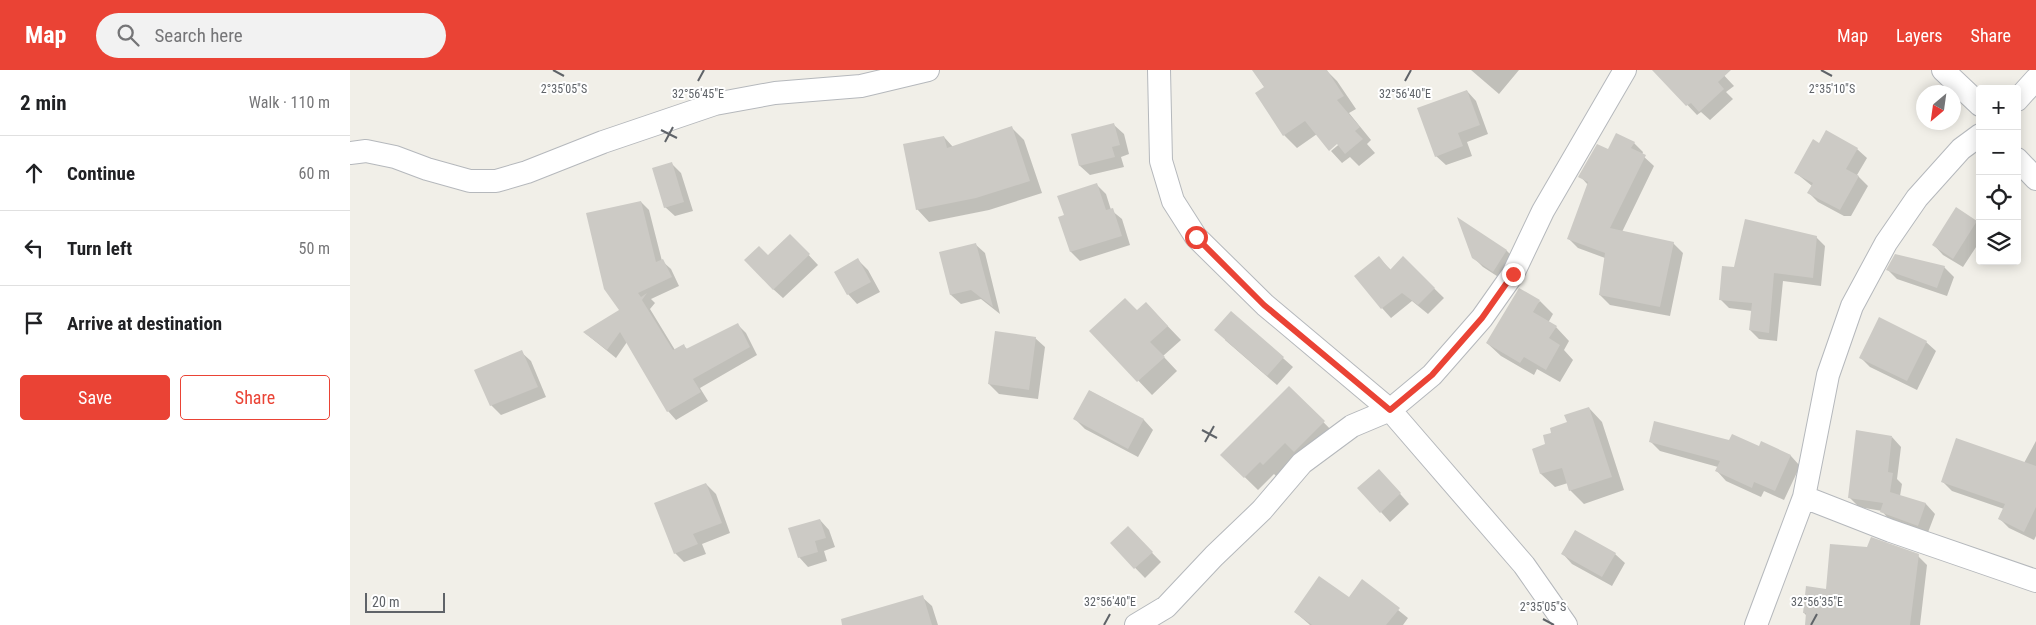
<!DOCTYPE html>
<meta charset="utf-8">
<style>
:root{--surface:#fff;--page:#f2f2f2;--text:#202124;--muted:#757577;--line:#e0e0e0;--accent:#ea4335}
body{margin:0;font-family:"Roboto Condensed",sans-serif;background:var(--page);color:var(--text)}
.controls{position:absolute;right:15px;top:15px;display:grid;overflow:hidden;border-radius:5px;box-shadow:0 2px 12px #0003}
.controls button{width:45px;height:45px;display:grid;place-items:center;padding:0;border:0;border-bottom:1px solid var(--line);background:var(--surface);color:var(--text);font:25px sans-serif}
.compass{position:absolute;left:1566px;top:15px;width:45px;height:45px;border-radius:50%;background:var(--surface);box-shadow:0 2px 12px #0003;rotate:209deg}
.scale{position:absolute;left:15px;bottom:12px;width:80px;box-sizing:border-box;padding-left:5px;border:2px solid #5f6368;border-top:0;font-size:14px;line-height:18px;white-space:nowrap;color:#5f6368;-webkit-text-stroke:4px #fff;paint-order:stroke}
.stop{position:absolute;width:15px;height:15px;margin:-11px;border:4px solid #ea4335;border-radius:50%;background:#fff}
.stop.end{background:#ea4335;border-color:#fff;box-shadow:0 1px 5px #0008}
.list{margin:0;padding:0;list-style:none}
h2{display:flex;justify-content:space-between;align-items:center;height:65px;margin:0;padding:0 20px;font-size:21px}
h2 small{font-size:16px;font-weight:400;color:var(--muted)}
.list li{display:grid;grid-template-columns:32px 1fr auto;gap:15px;align-items:center;box-sizing:border-box;height:75px;padding:0 20px;border-top:1px solid var(--line)}
.list b{display:block;font-size:19px;white-space:nowrap}
.list em{font-size:16px;font-style:normal;color:var(--muted)}
.actions{display:flex;gap:10px;padding:15px 20px}
.actions a{flex:1;padding:11px 0;border:1px solid var(--accent);border-radius:5px;text-align:center;font-size:18px;color:var(--accent)}
.actions .main{background:var(--accent);color:#fff}
.icon{flex:none;width:28px;height:28px;fill:none;stroke:currentColor;stroke-width:2;stroke-linecap:round;stroke-linejoin:round}
.map{position:relative;flex:none;width:1686px;height:555px;overflow:hidden}
header{display:flex;align-items:center;gap:30px;box-sizing:border-box;height:70px;padding:0 25px;background:var(--accent);color:#fff}
header strong{font-size:24px}
nav{display:flex;gap:28px;margin-inline-start:auto;font-size:18px}
.search{width:350px;height:45px;background:var(--page);display:flex;align-items:center;gap:12px;box-sizing:border-box;padding:0 18px;border-radius:28px;color:var(--muted);font-size:19px}
main{display:flex}
aside{flex:1;background:var(--surface)}
.map>svg:first-child{display:block}
.shadow{fill:#0003}
.building{fill:#cccac5}
.lines{fill:none;stroke-linecap:round;stroke-linejoin:round}
.minor-casing{stroke:#b5b8bc;stroke-width:24}
.minor{stroke:#fff;stroke-width:22}
.route{stroke:#ea4335;stroke-width:6}
.ticks{fill:none;stroke:#5f6368;stroke-width:2}
.ticks-label{font-size:12px;text-anchor:middle;fill:#5f6368;stroke:#fff;stroke-width:4;stroke-linejoin:round;paint-order:stroke}
</style>
<header>
<strong>Map</strong>
<div class="search"><svg class="icon" aria-label="search" viewBox="0 0 24 24"><circle cx="10" cy="10" r="6"/><path d="M15 15l6 6"/></svg>Search here</div>
<nav><a>Map</a><a>Layers</a><a>Share</a></nav>
</header>
<main>
<aside>
<h2>2 min<small>Walk · 110 m</small></h2>
<ul class="list">
<li><svg class="icon" aria-label="ahead" viewBox="0 0 24 24"><path d="M12 20V5M6 11l6-6 6 6"/></svg><div><b>Continue</b></div><em>60 m</em></li>
<li><svg class="icon" aria-label="left" viewBox="0 0 24 24"><path d="M17 20v-9H6M10 6l-5 5 5 5"/></svg><div><b>Turn left</b></div><em>50 m</em></li>
<li><svg class="icon" aria-label="arrive" viewBox="0 0 24 24"><path d="M6 21V4h12l-3 4 3 4H6"/></svg><div><b>Arrive at destination</b></div></li>
</ul>
<div class="actions"><a class="main">Save</a><a>Share</a></div>
</aside>
<div class="map">
<svg width="1686" height="555" viewBox="0 0 1686 555">
<rect width="100%" height="100%" fill="#f1efe8"/>
<path class="shadow" d="M903 0H976L987 11 1006 39 999 43 1021 70 1017 74 1025 83 1009 96 1000 87 992 93 981 81 993 71 967 64 947 78 934 65 906 23 915 18Z
M1121 0H1169L1149 24Z
M1315 0H1369L1384 16 1376 22 1383 29 1360 50 1351 42 1347 45 1309 5Z
M1117 21 1126 31 1138 64 1117 72 1122 86 1096 95 1086 86Z
M764 55 774 64 779 84 771 87 774 97 740 105 730 96 722 65Z
M662 58 674 70 692 123 639 140 579 152 567 139 594 67 603 77Z
M1284 73 1293 82 1292 85 1304 96 1272 162 1323 173 1333 183 1320 246 1260 235 1250 225 1255 188 1228 178 1219 169 1238 115 1230 106 1259 81Z
M1469 74 1507 79 1517 88 1507 105 1518 116 1501 146H1494L1468 132 1459 123 1462 116 1446 103Z
M322 94 331 103 343 141 325 146 315 137Z
M747 115 756 124 761 140 772 149 780 175 730 191 721 182 715 146Z
M291 132 299 140 312 191 321 199 329 216 301 229 305 233 300 239 325 280 333 275 338 280 388 255 396 263 407 285 350 318 358 331 326 350 318 341 277 272 266 288 235 263 271 241Z
M1109 150 1157 181 1166 190 1153 210 1133 197 1123 187Z
M1626 152 1630 155V171L1613 197 1593 185 1584 175Z
M440 165 468 195 433 228 423 219 418 186Z
M1466 167 1475 176 1471 216 1433 211 1427 271 1409 269 1400 260 1402 241 1379 238 1371 230 1385 198Z
M625 174 635 183 650 244 631 229 611 234 601 225 591 183Z
M1029 188 1041 200 1053 188 1094 228 1078 244 1062 231 1041 248 1032 238Z
M508 190 518 200 530 222 507 234 498 224Z
M1594 197 1604 207 1597 226 1547 209 1538 200Z
M1190 231 1203 244 1198 253 1206 257 1219 271 1214 280 1223 290 1210 312 1187 299 1184 305 1151 286 1137 273Z
M787 242 809 247 831 270 813 286 827 301 802 325 741 261Z
M881 242 943 297 927 315 875 270Z
M685 268 695 277 688 329 649 324 639 314Z
M1576 272 1586 281 1567 320 1520 297 1511 288Z
M171 282 181 291 196 327 151 345 141 335Z
M939 317 987 366 928 408 924 404 908 420 872 385Z
M740 321 794 350 803 360 788 387 735 359 725 349Z
M1239 338 1252 352 1274 420 1234 434 1220 420 1218 413 1205 417 1191 404 1183 379 1197 375 1203 363Z
M1542 367 1551 377 1547 409 1552 414 1550 426 1576 434 1585 444 1577 465 1541 452 1532 441 1509 437 1500 428Z
M1300 371 1409 378 1412 373 1441 386 1450 396 1434 430 1414 421 1411 427 1376 411 1367 401 1368 397 1310 381Z
M1686 371V466L1684 470 1659 458 1649 448 1654 439 1602 421 1592 411 1674 393Z
M1038 410 1059 434 1040 452 1031 442Z
M356 414 366 424 380 463 352 474 356 484 334 492 325 483Z
M470 450 479 460 485 477 474 481 477 491 458 497 449 487Z
M778 458 811 492 795 508 761 473Z
M1213 484H1265L1275 493 1262 516 1222 494Z
M1568 486 1577 495 1570 555H1457V546L1454 543 1477 521Z
M1012 511 1058 548 1053 555H960L945 542 999 528Z
M572 527 582 536 588 555H532Z"/>
<path class="building" d="M902 0H977L994 26 987 30 1010 57 1005 61 1013 69 995 84 987 74 979 81 955 51 933 66 905 23 914 17Z
M1302 0H1381L1368 12 1374 19 1349 42 1341 33 1336 36Z
M1117 20 1130 55 1108 63 1113 76 1085 87 1067 38Z
M764 53 770 75 762 77 765 87 729 96 721 64Z
M662 56 680 111 626 128 566 140 553 74 594 66 597 78Z
M1476 60 1508 78 1496 99 1509 106 1490 140 1457 123 1463 113 1444 103 1463 69 1469 73Z
M1266 63 1285 72 1281 78 1296 85 1260 158 1324 172 1310 237 1249 225 1255 183 1217 169 1238 112 1228 107 1247 74 1258 79Z
M322 92 334 132 314 138 302 98Z
M747 113 756 140 763 138 772 166 720 182 708 147 714 145 707 126Z
M291 131 306 192 313 189 322 207 288 223 291 227 297 223 292 230 323 280 334 274 336 279 388 253 400 277 343 309 351 322 317 342 270 262 257 280 233 262 269 240 254 219 236 143Z
M1606 137 1627 151 1603 189 1582 175Z
M1107 147 1157 180 1143 202 1122 188Z
M1395 149 1467 166 1463 208 1424 203 1419 263 1399 260 1402 233 1369 230 1372 196 1384 197Z
M440 164 460 184 423 220 394 190 409 176 418 185Z
M626 173 643 237 621 220 600 225 589 182Z
M1545 184 1595 196 1587 218 1536 200Z
M1029 186 1040 200 1053 186 1085 218 1068 235 1052 223 1031 239 1004 206Z
M508 188 521 212 497 225 484 202Z
M1169 218 1190 230 1183 242 1207 256 1199 268 1210 275 1196 300 1174 287 1170 293 1136 273Z
M775 228 787 240 796 232 818 256 800 272 815 287 787 312 739 261Z
M881 241 934 287 917 306 864 260Z
M1529 247 1577 271 1557 311 1509 288Z
M645 261 686 267 679 320 638 314Z
M172 280 188 317 140 336 124 300Z
M939 316 975 351 944 382 935 373 913 395 910 392 894 408 870 385Z
M739 320 794 349 778 379 723 349Z
M1239 337 1262 407 1219 421 1212 398 1190 404 1182 379 1195 374 1193 365 1201 363 1200 358 1217 352 1214 345Z
M1304 351 1379 370 1382 364 1409 376 1411 371 1441 385 1425 421 1404 412 1402 418 1365 401 1370 391 1299 372Z
M1506 360 1542 366 1538 402 1543 403 1540 422 1576 433 1568 456 1530 442 1533 433 1498 428Z
M1606 368 1686 396V437L1674 462 1648 449 1655 434 1591 412Z
M1029 399 1051 423 1030 443 1007 418Z
M356 413 372 453 343 464 348 474 324 484 304 433Z
M470 449 476 468 465 471 468 482 448 488 438 458Z
M778 456 803 482 784 499 760 473Z
M1225 460 1266 483 1252 507 1211 484Z
M1521 467 1569 484 1560 555H1455L1456 543H1453L1456 516 1476 519 1480 474 1517 477Z
M969 506 999 527 1012 509 1050 538 1036 555H962L944 542Z
M573 525 582 555H492L491 549Z"/>
<g class="lines">
<defs>
<path id="minor" d="M809 0 811 91 823 131 846 167 915 235 1040 340 1174 495 1216 555
M1593 0 1630 35
M1667 30 1686 9
M0 83 16 81 45 87 77 99 120 111H146L177 102 253 72 365 34 425 23 511 16 578 0
M1667 89 1686 109
M1454 427 1541 461 1686 511
M786 555 816 537 864 486 912 440 952 393 1002 356 1040 340 1082 305 1132 248 1163 204 1193 141 1275 0
M1406 555 1454 427 1478 305 1502 236 1536 173 1567 128 1611 79 1630 65"/>
</defs>
<use href="#minor" class="minor-casing"/>
<use href="#minor" class="minor"/>
</g>
<g class="lines">
<path class="route" d="M846 167 914 235 1040 340 1082 305 1132 248 1163 204"/>
</g>
<path class="ticks" d="M203 0 214 6M1471 0 1482 6M348 11 354 0M1055 11 1061 0M311 60 327 68M315 72 323 57M852 360 867 368M855 372 864 356M1193 549 1204 555M754 555 760 544M1461 555 1467 544"/>
<g class="ticks-label">
<text x="214" y="23">2°35'05"S</text>
<text x="1482" y="23">2°35'10"S</text>
<text x="348" y="28">32°56'45"E</text>
<text x="1055" y="28">32°56'40"E</text>
<text x="760" y="536">32°56'40"E</text>
<text x="1467" y="536">32°56'35"E</text>
<text x="1193" y="541">2°35'05"S</text>
</g>
</svg>
<div class="controls">
<button>+</button>
<button>−</button>
<button><svg class="icon" aria-label="locate" viewBox="0 0 24 24"><circle cx="12" cy="12" r="6"/><path d="M12 2v4M12 18v4M2 12h4M18 12h4"/></svg></button>
<button><svg class="icon" aria-label="layers" viewBox="0 0 24 24"><path d="M12 4l9 5-9 5-9-5zM3 14l9 5 9-5"/></svg></button>
</div>
<svg class="compass" viewBox="-18 -18 36 36"><path d="M0-13l5 13h-10z" fill="#e53935"/><path d="M0 13l5-13h-10z" fill="#757577"/></svg>
<div class="scale">20 m</div>
<div class="stop" style="left:846px;top:167px"></div>
<div class="stop end" style="left:1163px;top:204px"></div>
</div>
</main>
